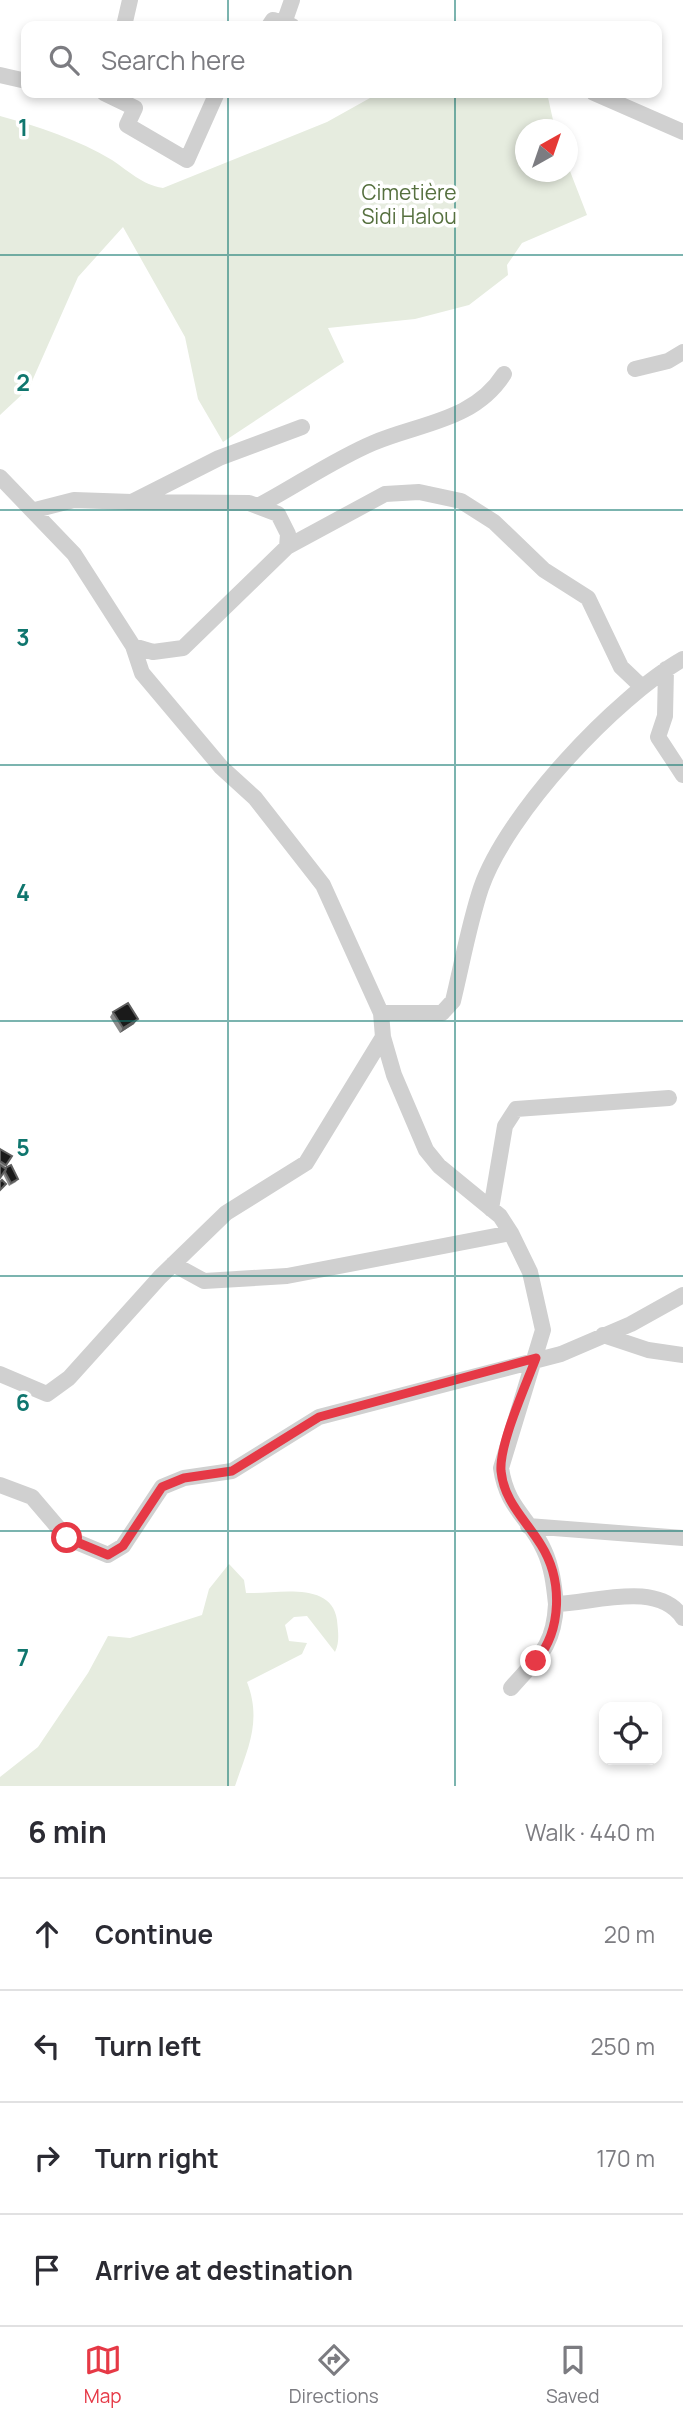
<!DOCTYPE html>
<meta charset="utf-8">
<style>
:root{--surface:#fff;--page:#f7f7f7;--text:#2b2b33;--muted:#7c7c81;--line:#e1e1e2;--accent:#e63946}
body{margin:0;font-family:Manrope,sans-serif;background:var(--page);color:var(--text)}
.controls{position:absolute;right:21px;bottom:21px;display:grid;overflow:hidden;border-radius:14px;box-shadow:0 4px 10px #0003}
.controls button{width:63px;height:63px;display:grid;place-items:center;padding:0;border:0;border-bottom:2px solid var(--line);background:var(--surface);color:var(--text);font:35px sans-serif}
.compass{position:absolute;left:515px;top:119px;width:63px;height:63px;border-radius:50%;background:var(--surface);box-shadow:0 4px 10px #0003;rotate:40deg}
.stop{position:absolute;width:21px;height:21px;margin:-16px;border:5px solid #e63946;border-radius:50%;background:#fff}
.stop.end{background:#e63946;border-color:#fff;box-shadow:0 2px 7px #0008}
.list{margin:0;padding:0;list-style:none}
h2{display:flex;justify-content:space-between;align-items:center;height:91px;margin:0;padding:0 28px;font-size:30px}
h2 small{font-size:23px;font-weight:400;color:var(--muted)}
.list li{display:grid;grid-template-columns:46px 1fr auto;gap:21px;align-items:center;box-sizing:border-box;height:112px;padding:0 28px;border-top:2px solid var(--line)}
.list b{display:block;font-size:26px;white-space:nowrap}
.list em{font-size:23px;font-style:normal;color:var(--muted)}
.icon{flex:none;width:38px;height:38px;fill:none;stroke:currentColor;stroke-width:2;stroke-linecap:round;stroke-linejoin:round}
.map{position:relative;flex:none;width:683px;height:1786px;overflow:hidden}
.search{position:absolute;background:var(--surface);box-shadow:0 4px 10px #0003;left:21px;right:21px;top:21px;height:77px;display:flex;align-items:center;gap:18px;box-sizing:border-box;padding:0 24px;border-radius:14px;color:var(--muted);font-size:26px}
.sheet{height:539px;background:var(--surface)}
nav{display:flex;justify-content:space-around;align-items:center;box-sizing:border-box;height:98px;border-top:2px solid var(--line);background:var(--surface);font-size:19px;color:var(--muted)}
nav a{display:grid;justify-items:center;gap:4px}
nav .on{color:var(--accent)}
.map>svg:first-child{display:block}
.green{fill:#e6ecdf}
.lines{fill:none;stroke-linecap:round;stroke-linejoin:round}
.minor{stroke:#d0d0d0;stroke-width:16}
.wall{fill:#8c8c8c}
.shaded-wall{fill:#5f5f5f}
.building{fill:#1a1a1a;stroke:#5f5f5f;stroke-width:2}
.route{stroke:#e63946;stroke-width:9}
.grid{fill:none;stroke:#0f766e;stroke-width:2;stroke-opacity:0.55}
.labels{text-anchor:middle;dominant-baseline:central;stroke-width:7;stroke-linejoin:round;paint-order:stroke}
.park-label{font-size:21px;fill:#56703f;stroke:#fff}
.grid-label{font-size:23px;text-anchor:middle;font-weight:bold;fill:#0f766e;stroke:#fff;stroke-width:7;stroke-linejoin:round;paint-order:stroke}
</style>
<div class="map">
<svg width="683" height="1786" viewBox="0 0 683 1786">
<rect width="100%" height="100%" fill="#fff"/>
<path class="green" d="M379 93H547L555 129 526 130V172H568V166L587 215 522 243 507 265 508 275 469 305 415 319 328 328 344 362 223 442 198 399 185 337 123 227 78 277 29 388 0 415V116C37 126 79 140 112 160 130 172 141 184 163 188L327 122Z
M229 1564 244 1580 246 1593C275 1594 332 1580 337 1620 338 1632 340 1641 335 1652L307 1616 294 1617 285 1625 289 1641 307 1643 302 1654 247 1682C262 1721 248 1748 235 1786H0V1777L38 1747 88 1673 108 1636 130 1638 202 1615 209 1589Z"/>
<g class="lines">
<path class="minor" d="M284 23 292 0
M124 26 130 0
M269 26 273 20 292 26
M0 75 26 81
M104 93 135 108 127 125 187 160 216 95
M594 93 683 132
M635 369 668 361 683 352
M0 477 74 554 133 646 142 673 221 767 255 798 323 885 381 1013 383 1037 394 1075 426 1150 439 1166 500 1216 511 1233 530 1272 543 1330 501 1468C507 1509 529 1517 544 1550 552 1567 554 1585 556 1604 594 1603 658 1580 683 1618
M134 502 249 503 278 514 288 534 287 547
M258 506C296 486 333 460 373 443 420 423 474 421 504 374
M35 510 74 500 132 502 219 458 302 427
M133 646 153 652 183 648 287 547 385 494 419 492 461 501 494 522 544 570 588 598 621 667 642 687
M666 669 665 716 658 737 683 775
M381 1013H442L453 1001C462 964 469 924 481 888 507 813 615 698 683 659
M491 1209 505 1126 516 1109 669 1098
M173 1264 204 1281 287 1276 511 1233
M603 1335 648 1350 683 1355
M0 1374 47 1394 69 1378 160 1277 226 1213 306 1163 383 1037
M0 1485 32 1497 67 1538 108 1555 123 1546 162 1487 184 1478 232 1471 319 1417 561 1354 631 1324 683 1295
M528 1526 683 1538
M511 1688C538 1657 554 1647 556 1604"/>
</g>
<path class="wall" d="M113 1012 134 1024 120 1033 110 1017Z
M0 1149 12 1156 4 1168 18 1179 16 1182 9 1186 3 1174 0 1178Z"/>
<path class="shaded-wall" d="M138 1019 134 1024 120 1033 123 1028Z"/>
<path class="building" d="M128 1003 138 1019 123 1028 113 1012Z
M0 1149 12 1156 6 1165 0 1161Z
M0 1165 6 1169 0 1178Z
M11 1165 18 1179 11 1183 5 1172 6 1169 5 1168Z
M2 1180 6 1184 0 1190V1182Z"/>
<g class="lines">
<path class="route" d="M67 1538 108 1555 123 1546 162 1487 184 1478 232 1471 319 1417 536 1358C526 1385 499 1444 501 1471 504 1502 526 1520 541 1545 563 1580 562 1630 536 1661"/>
</g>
<path class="grid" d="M228 0V26M455 0V26M228 93V1786M455 93V1786M0 255H683M0 510H683M0 765H683M0 1021H683M0 1276H683M0 1531H683"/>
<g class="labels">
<g class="park-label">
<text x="409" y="192">Cimetière<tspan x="409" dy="24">Sidi Halou</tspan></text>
</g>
</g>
<g class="grid-label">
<text x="23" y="136">1</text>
<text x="23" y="391">2</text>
<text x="23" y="646">3</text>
<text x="23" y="901">4</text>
<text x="23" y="1156">5</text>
<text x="23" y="1411">6</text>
<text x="23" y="1666">7</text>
</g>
</svg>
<div class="controls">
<button><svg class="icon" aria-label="locate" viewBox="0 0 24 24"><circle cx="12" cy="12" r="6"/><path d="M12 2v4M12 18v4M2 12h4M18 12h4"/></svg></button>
</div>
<svg class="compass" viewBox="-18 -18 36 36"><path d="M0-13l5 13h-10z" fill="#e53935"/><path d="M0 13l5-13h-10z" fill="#7c7c81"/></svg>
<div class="stop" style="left:67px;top:1538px"></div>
<div class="stop end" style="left:536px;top:1661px"></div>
<div class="search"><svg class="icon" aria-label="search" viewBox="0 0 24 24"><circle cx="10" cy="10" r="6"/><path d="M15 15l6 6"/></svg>Search here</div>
</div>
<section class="sheet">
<h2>6 min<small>Walk · 440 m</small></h2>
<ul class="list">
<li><svg class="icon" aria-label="ahead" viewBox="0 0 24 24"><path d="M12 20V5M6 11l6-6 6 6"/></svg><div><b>Continue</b></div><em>20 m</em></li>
<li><svg class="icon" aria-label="left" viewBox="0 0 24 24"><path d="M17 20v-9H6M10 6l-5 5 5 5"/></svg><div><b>Turn left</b></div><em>250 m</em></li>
<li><svg class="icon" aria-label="right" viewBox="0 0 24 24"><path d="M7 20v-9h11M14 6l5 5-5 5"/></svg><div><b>Turn right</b></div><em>170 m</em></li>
<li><svg class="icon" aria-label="arrive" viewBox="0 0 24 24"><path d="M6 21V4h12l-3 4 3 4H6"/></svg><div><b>Arrive at destination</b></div></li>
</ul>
</section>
<nav>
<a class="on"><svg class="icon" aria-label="map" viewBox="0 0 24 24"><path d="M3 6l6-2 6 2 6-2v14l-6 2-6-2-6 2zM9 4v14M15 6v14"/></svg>Map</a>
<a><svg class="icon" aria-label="directions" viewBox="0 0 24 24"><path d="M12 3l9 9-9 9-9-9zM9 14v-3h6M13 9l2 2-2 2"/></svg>Directions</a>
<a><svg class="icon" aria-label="saved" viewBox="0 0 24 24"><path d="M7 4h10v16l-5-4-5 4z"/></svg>Saved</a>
</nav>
